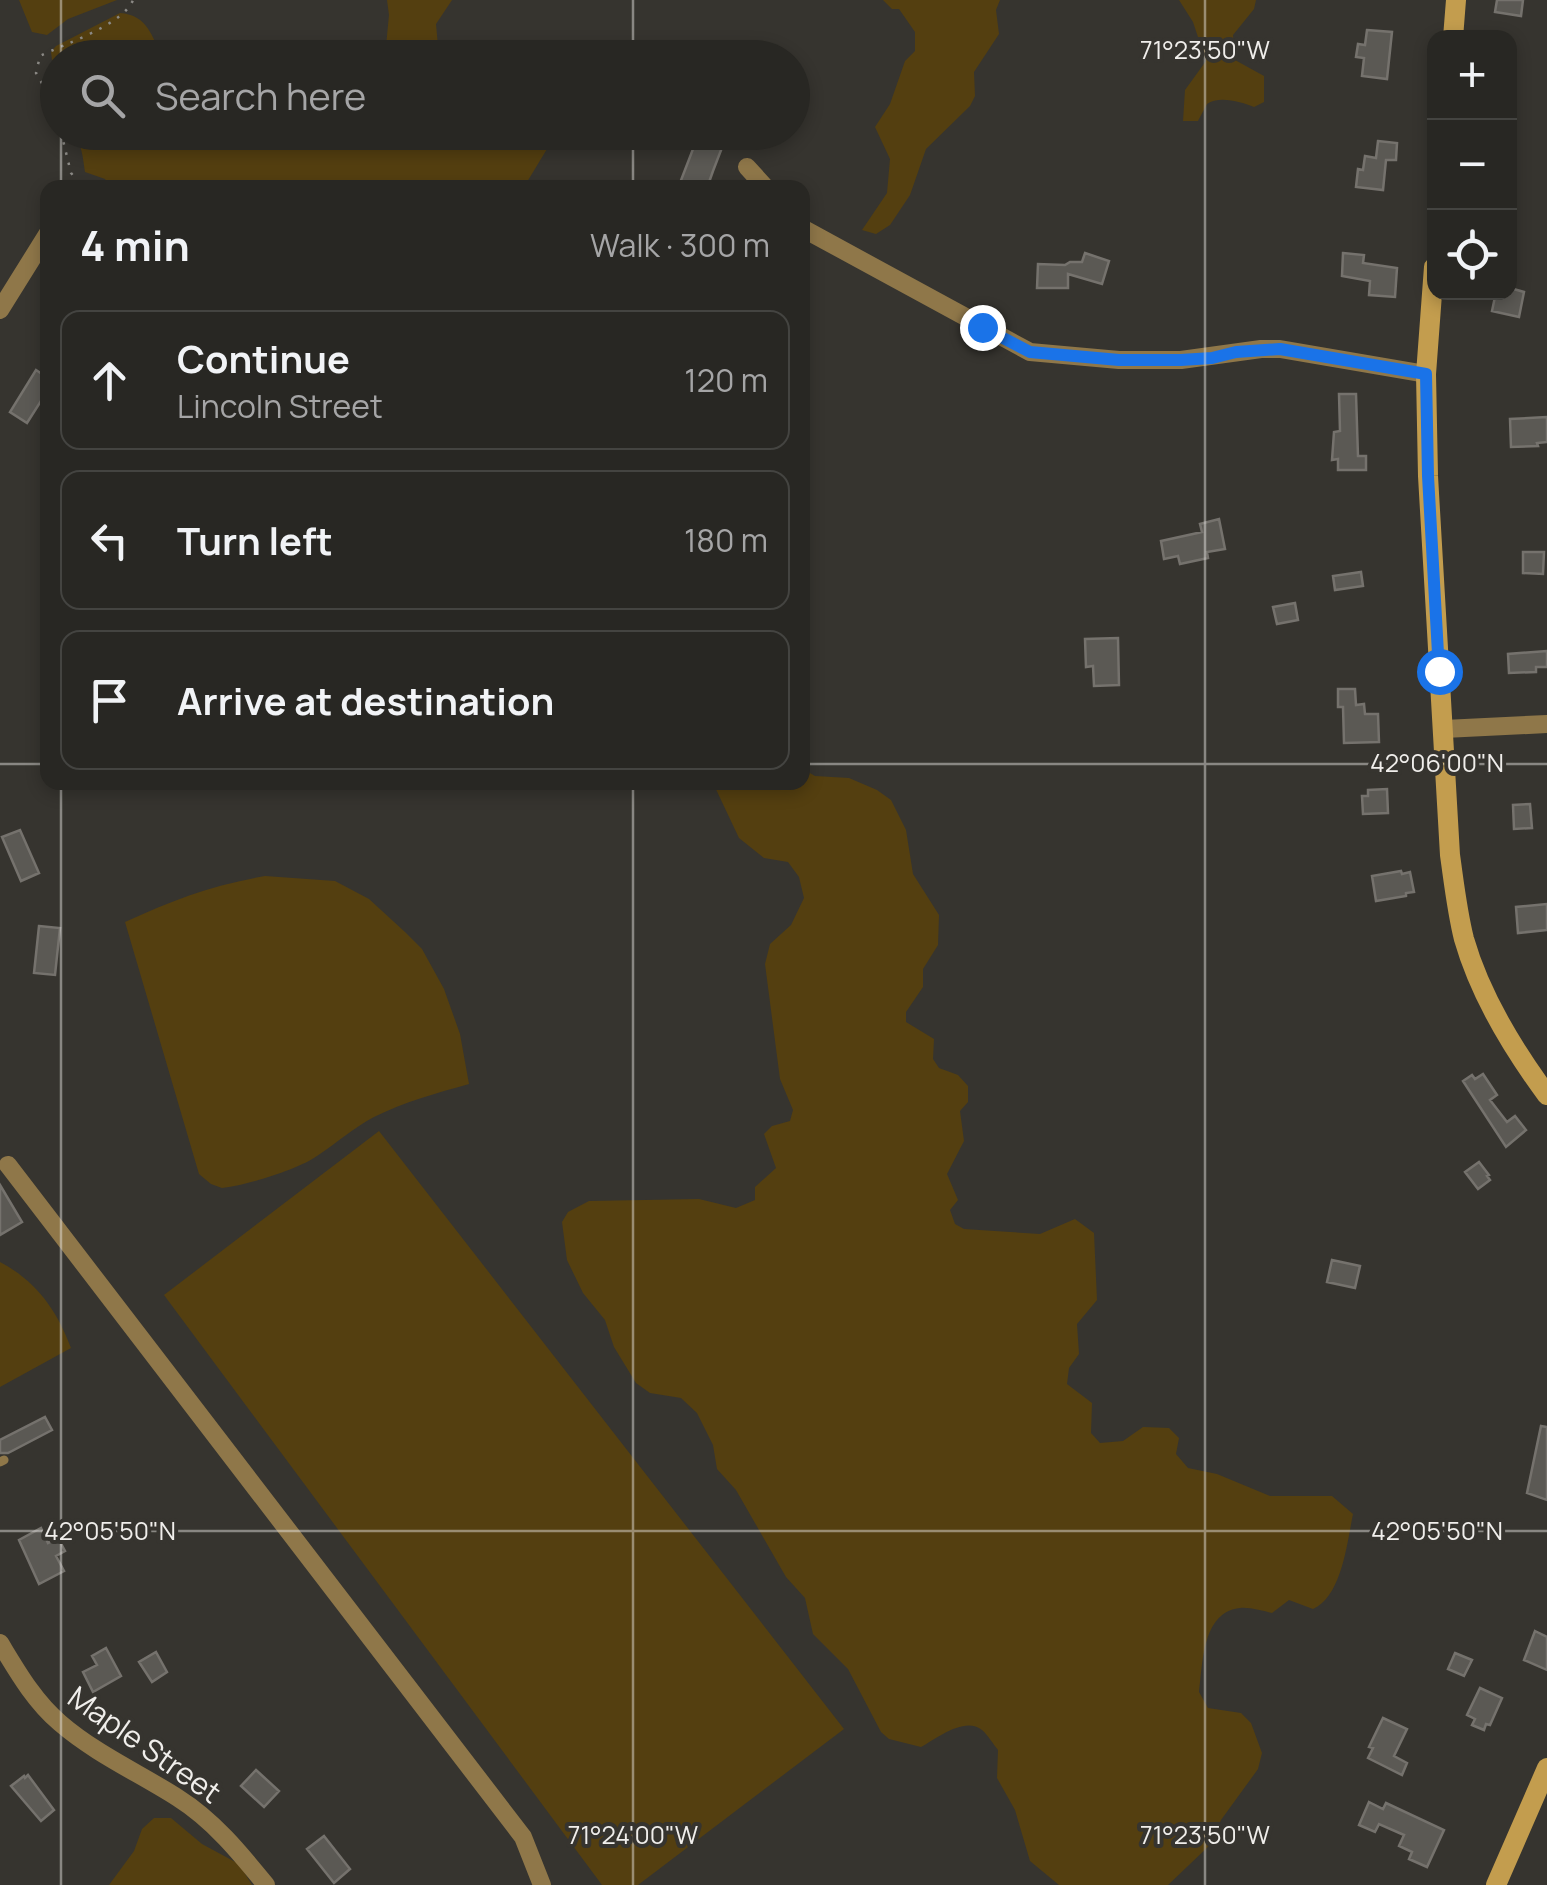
<!DOCTYPE html>
<meta charset="utf-8">
<style>
:root{--surface:#282723;--page:#343330;--text:#f1f3f6;--muted:#a5a5a6;--line:#444441}
body{margin:0;font-family:Manrope,sans-serif;background:var(--page);color:var(--text)}
.controls{position:absolute;right:30px;top:30px;display:grid;overflow:hidden;border-radius:20px;box-shadow:0 5px 15px #0003}
.controls button{width:90px;height:90px;display:grid;place-items:center;padding:0;border:0;border-bottom:2px solid var(--line);background:var(--surface);color:var(--text);font:50px sans-serif}
.stop{position:absolute;width:30px;height:30px;margin:-22px;border:8px solid #1a73e8;border-radius:50%;background:#fff}
.stop.end{background:#1a73e8;border-color:#fff;box-shadow:0 2px 10px #0008}
.list{margin:0;padding:0;list-style:none}
h2{display:flex;justify-content:space-between;align-items:center;height:130px;margin:0;padding:0 40px;font-size:42px}
h2 small{font-size:32px;font-weight:400;color:var(--muted)}
.list li{display:grid;grid-template-columns:65px 1fr auto;gap:30px;align-items:center;box-sizing:border-box;height:140px;margin:0 20px 20px;padding:0 20px;border:2px solid var(--line);border-radius:20px}
.list b{display:block;font-size:38px;white-space:nowrap}
.list p{margin:0;font-size:32px;white-space:nowrap;color:var(--muted)}
.list em{font-size:32px;font-style:normal;color:var(--muted)}
.icon{flex:none;width:55px;height:55px;fill:none;stroke:currentColor;stroke-width:2;stroke-linecap:round;stroke-linejoin:round}
.map{position:relative;flex:none;width:1547px;height:1885px;overflow:hidden}
.search{position:absolute;background:var(--surface);box-shadow:0 5px 15px #0003;left:40px;top:40px;width:770px;height:110px;display:flex;align-items:center;gap:25px;box-sizing:border-box;padding:0 35px;border-radius:55px;color:var(--muted);font-size:38px}
.panel{position:absolute;background:var(--surface);box-shadow:0 5px 15px #0003;left:40px;top:180px;width:770px;height:610px;border-radius:20px}
.map>svg:first-child{display:block}
.green{fill:#543f10}
.building{fill:#5b5954;stroke:#75726d;stroke-width:2.5}
.lines{fill:none;stroke-linecap:round;stroke-linejoin:round}
.path{stroke:#8c8a86;stroke-width:2.5;stroke-dasharray:2.5 8;stroke-linecap:butt}
.service{stroke:#8f7749;stroke-width:9}
.minor{stroke:#8f7749;stroke-width:18}
.secondary{stroke:#c39d4e;stroke-width:20}
.route{stroke:#1a73e8;stroke-width:12}
.ticks{fill:none;stroke:#f0eeeb;stroke-width:2.5;stroke-opacity:0.45}
.labels{text-anchor:middle;dominant-baseline:central;stroke-width:8;stroke-linejoin:round;paint-order:stroke}
.street-label{font-size:30px;fill:#f0eeeb;stroke:#36342f}
.ticks-label{font-size:25px;text-anchor:middle;fill:#f0eeeb;stroke:#36342f;stroke-width:8;stroke-linejoin:round;paint-order:stroke}
</style>
<div class="map">
<svg width="1547" height="1885" viewBox="0 0 1547 1885">
<rect width="100%" height="100%" fill="#36342f"/>
<path class="green" d="M19 0H117L68 19 47 35 32 32Z
M387 0H452L436 24 439 57H385L389 15Z
M883 0H1000L996 10 999 34 974 72 975 96 970 106 926 149 910 195 890 225 876 234 862 230 887 193 890 159 875 127 890 104 905 61 915 51V32L899 9H892Z
M1179 0H1256L1254 9 1233 35 1235 60 1264 76V102L1254 107C1242 102 1219 95 1207 104 1206 106 1199 119 1198 121H1183L1185 90 1206 61 1193 22Z
M120 13C148 15 152 37 162 57L58 58 57 68 52 60 51 52 56 46Z
M522 133 541 137 547 149 524 187H110L105 179 85 172C83 159 82 142 72 133Z
M803 769 815 776 849 778 877 790 891 800 906 830 913 874 939 915 938 945 923 969V987L906 1012V1022L934 1039 933 1059 939 1068 958 1075 968 1086V1102L960 1111 964 1141 947 1174 958 1200 950 1210 955 1224 964 1229 1040 1234 1075 1219 1094 1233 1097 1300 1077 1324 1079 1354 1069 1368 1067 1384 1092 1403 1091 1433 1100 1443 1123 1441 1143 1427 1169 1428 1179 1438 1176 1454 1188 1468 1217 1474 1270 1496H1332L1353 1514C1347 1543 1342 1596 1313 1609L1289 1600 1272 1613C1263 1611 1250 1607 1240 1608 1202 1612 1203 1663 1199 1692L1208 1708 1241 1713 1251 1723 1262 1753 1258 1769 1221 1820 1211 1844 1168 1885H1059L1030 1861 1015 1810 997 1778 998 1750C993 1744 988 1735 982 1730 965 1716 937 1738 921 1747L889 1739 881 1732 848 1669 813 1634 805 1598 786 1577 736 1490 717 1469 713 1445 697 1413 681 1398 650 1393 636 1383 614 1347 605 1320 583 1293 567 1260 562 1222 568 1212 589 1201 699 1199 736 1208 755 1200V1187L776 1168 764 1134 772 1126 790 1121 793 1110 780 1079 765 964 770 944 791 925 804 898 799 877 788 862 764 858 739 838 713 783 802 782Z
M265 876 335 881 369 899 405 932 422 949 444 989 460 1034 469 1084C437 1093 404 1102 374 1117 353 1128 337 1143 317 1156 299 1169 245 1186 222 1188L211 1184 199 1174 125 922C172 900 213 885 265 876Z
M379 1131 844 1729 638 1885H602L164 1295Z
M0 1262C36 1281 57 1310 71 1348L0 1387Z
M154 1818H171L202 1844 239 1864 252 1885H109L134 1851 142 1829Z"/>
<path class="building" d="M1497 0H1523L1521 16 1495 12Z
M1367 30 1392 32 1387 79 1362 76 1364 58 1356 57 1358 44 1365 45Z
M698 136 723 145 713 171 707 188H678Z
M1378 141 1397 143 1396 160H1386L1383 190 1356 187 1358 169 1363 170 1365 156 1376 158Z
M1085 253 1109 261 1102 284 1068 274V288H1037L1038 264 1065 265 1070 262H1082Z
M1343 253 1364 255 1363 263 1397 268 1395 297 1369 295 1370 281 1342 276Z
M1510 288 1524 292 1519 317 1492 311 1496 292H1510Z
M36 370 48 378V390L27 423 10 412Z
M1339 394H1356L1358 456H1366V470H1338V459L1332 460 1334 432 1340 431Z
M1547 417V442L1537 443 1538 446 1511 447 1510 419Z
M1219 519 1225 549 1207 552 1208 558 1180 564 1178 556 1164 559 1161 541 1202 532 1200 524Z
M1523 552H1544L1543 574 1523 573Z
M1361 572 1363 586 1335 590 1333 576Z
M1295 603 1298 620 1277 624 1273 607Z
M1118 638 1119 685 1094 686 1093 666 1086 667 1085 639Z
M1547 651V667H1536V672L1509 673 1508 654Z
M1338 689H1355L1356 705 1364 704 1365 714H1378L1379 742 1344 743 1343 707H1338Z
M1387 789 1388 813 1363 814 1362 796H1368V790Z
M1530 804 1532 828 1514 829 1513 805Z
M20 830 39 873 21 881 2 837Z
M1401 871 1402 874 1410 872 1414 892 1406 893V896L1376 901 1372 876Z
M1547 904V930L1518 933 1516 907Z
M39 926 60 928 55 975 34 973Z
M1483 1074 1497 1095 1490 1100 1507 1122 1515 1116 1526 1130 1506 1147 1463 1081 1472 1075 1475 1079Z
M1479 1162 1489 1175 1487 1176 1490 1180 1478 1189 1465 1172Z
M0 1185 22 1222 0 1235Z
M1332 1260 1360 1266 1355 1288 1327 1282Z
M45 1417 52 1430 8 1453H0V1440Z
M1541 1426 1547 1427V1500L1527 1493Z
M41 1528 48 1543 58 1538 65 1551 56 1556 64 1571 39 1584 19 1540Z
M1535 1631 1547 1637V1670L1524 1660Z
M106 1648 121 1676 93 1692 83 1672 97 1665 92 1656Z
M156 1652 167 1672 152 1682 139 1662Z
M1455 1653 1472 1660 1464 1676 1448 1669Z
M1480 1688 1502 1698 1490 1725 1486 1724 1484 1730 1472 1725 1475 1719 1467 1715Z
M1383 1718 1407 1729 1394 1756 1407 1763 1402 1775 1368 1758 1373 1748 1369 1747Z
M256 1770 279 1791 264 1807 241 1786Z
M28 1775 54 1810 41 1821 11 1786 24 1776 25 1778Z
M1369 1802 1383 1809 1386 1803 1444 1830 1427 1867 1409 1859 1412 1852 1399 1846 1404 1835 1379 1824 1375 1832 1359 1825Z
M324 1836 350 1869 334 1883 307 1849Z"/>
<g class="lines">
<path class="path" d="M58 122 47 92 36 73 40 56C64 44 123 25 133 0
M61 132 71 173 84 188"/>
<path class="service" d="M0 1462 4 1460"/>
<path class="minor" d="M747 167 766 188
M802 228 1030 352 1119 360H1181L1261 349H1280L1426 374
M0 310 48 233
M1444 729 1547 724
M8 1165 523 1837 542 1885
M0 1643C17 1671 34 1701 60 1723 96 1754 139 1773 178 1798 213 1820 240 1853 266 1885"/>
<path class="secondary" d="M1453 38 1456 0
M1434 267 1426 374 1428 476 1450 855C1454 883 1457 911 1464 939 1480 995 1513 1049 1547 1095
M1496 1885 1547 1768"/>
</g>
<g class="lines">
<path class="route" d="M982 327 1030 352 1119 360H1181L1212 358 1236 352 1280 349 1426 374 1428 476 1439 671"/>
</g>
<path class="ticks" d="M61 0V58M633 0V58M1205 0V1885M61 132V188M633 132V188M0 764H48M802 764H1547M61 782V1885M633 782V1885M0 1531H1547"/>
<g class="labels">
<g class="street-label">
<text transform="translate(145 1744) rotate(35)">Maple Street</text>
</g>
</g>
<g class="ticks-label">
<text x="1205" y="59">71°23'50"W</text>
<text x="1437" y="772">42°06'00"N</text>
<text x="110" y="1540">42°05'50"N</text>
<text x="1437" y="1540">42°05'50"N</text>
<text x="633" y="1844">71°24'00"W</text>
<text x="1205" y="1844">71°23'50"W</text>
</g>
</svg>
<div class="controls">
<button>+</button>
<button>−</button>
<button><svg class="icon" aria-label="locate" viewBox="0 0 24 24"><circle cx="12" cy="12" r="6"/><path d="M12 2v4M12 18v4M2 12h4M18 12h4"/></svg></button>
</div>
<div class="stop" style="left:1439px;top:671px"></div>
<div class="stop end" style="left:982px;top:327px"></div>
<div class="search"><svg class="icon" aria-label="search" viewBox="0 0 24 24"><circle cx="10" cy="10" r="6"/><path d="M15 15l6 6"/></svg>Search here</div>
<section class="panel">
<h2>4 min<small>Walk · 300 m</small></h2>
<ul class="list">
<li><svg class="icon" aria-label="ahead" viewBox="0 0 24 24"><path d="M12 20V5M6 11l6-6 6 6"/></svg><div><b>Continue</b><p>Lincoln Street</p></div><em>120 m</em></li>
<li><svg class="icon" aria-label="left" viewBox="0 0 24 24"><path d="M17 20v-9H6M10 6l-5 5 5 5"/></svg><div><b>Turn left</b></div><em>180 m</em></li>
<li><svg class="icon" aria-label="arrive" viewBox="0 0 24 24"><path d="M6 21V4h12l-3 4 3 4H6"/></svg><div><b>Arrive at destination</b></div></li>
</ul>
</section>
</div>
